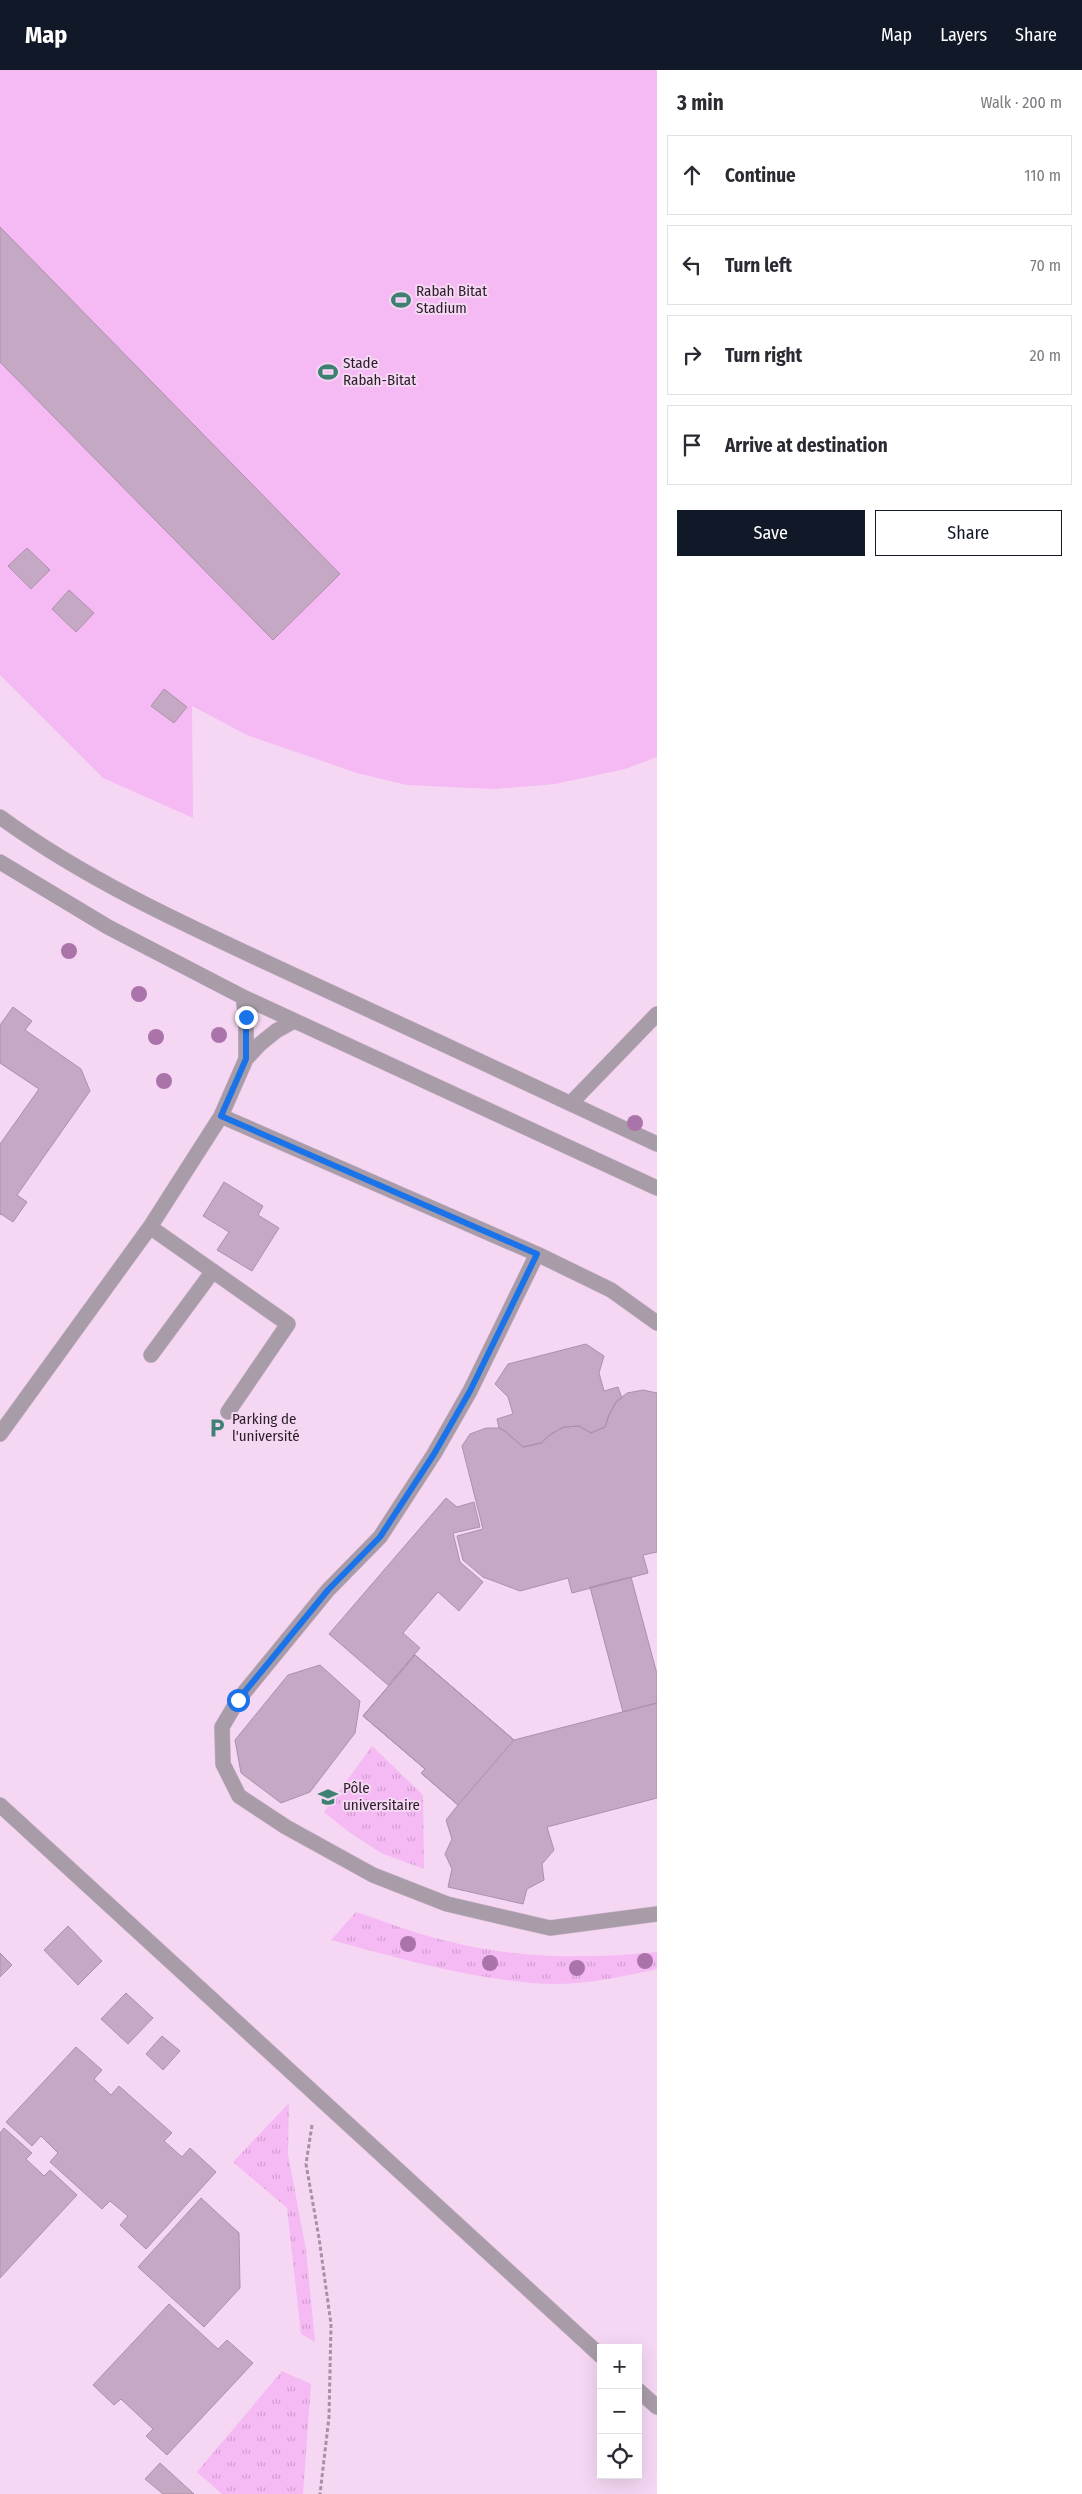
<!DOCTYPE html>
<meta charset="utf-8">
<style>
:root{--surface:#fff;--page:#f2f2f3;--text:#2b2b33;--muted:#7c7c81;--line:#e1e1e2;--accent:#111827}
body{margin:0;font-family:"Fira Sans Condensed",sans-serif;background:var(--page);color:var(--text)}
.controls{position:absolute;right:15px;bottom:15px;display:grid;overflow:hidden;border-radius:0px;box-shadow:0 5px 20px #0002}
.controls button{width:45px;height:45px;display:grid;place-items:center;padding:0;border:0;border-bottom:1px solid var(--line);background:var(--surface);color:var(--text);font:25px sans-serif}
.stop{position:absolute;width:15px;height:15px;margin:-11px;border:4px solid #1a73e8;border-radius:50%;background:#fff}
.stop.end{background:#1a73e8;border-color:#fff;box-shadow:0 1px 5px #0008}
.list{margin:0;padding:0;list-style:none}
h2{display:flex;justify-content:space-between;align-items:center;height:65px;margin:0;padding:0 20px;font-size:21px}
h2 small{font-size:16px;font-weight:400;color:var(--muted)}
.list li{display:grid;grid-template-columns:32px 1fr auto;gap:15px;align-items:center;box-sizing:border-box;height:80px;margin:0 10px 10px;padding:0 10px;border:1px solid var(--line);border-radius:0px}
.list b{display:block;font-size:19px;white-space:nowrap}
.list em{font-size:16px;font-style:normal;color:var(--muted)}
.actions{display:flex;gap:10px;padding:15px 20px}
.actions a{flex:1;padding:11px 0;border:1px solid var(--accent);border-radius:0px;text-align:center;font-size:18px;color:var(--accent)}
.actions .main{background:var(--accent);color:#fff}
.icon{flex:none;width:28px;height:28px;fill:none;stroke:currentColor;stroke-width:2;stroke-linecap:round;stroke-linejoin:round}
.map{position:relative;flex:none;width:657px;height:2424px;overflow:hidden}
header{display:flex;align-items:center;gap:30px;box-sizing:border-box;height:70px;padding:0 25px;background:var(--accent);color:#fff}
header strong{font-size:24px}
nav{display:flex;gap:28px;margin-inline-start:auto;font-size:18px}
main{display:flex}
aside{flex:1;background:var(--surface)}
.map>svg:first-child{display:block}
.grass{fill:url(#grass-tufts)}
.garden{fill:#f5b9f4}
.building{fill:#c5a9c4;stroke:#ac90ab}
.lines{fill:none;stroke-linecap:round;stroke-linejoin:round}
.minor-casing{stroke:#d0b6cf;stroke-width:16}
.path{stroke:#a790a5;stroke-width:3;stroke-dasharray:4 2.5;stroke-linecap:butt}
.minor{stroke:#a89ca8;stroke-width:15}
.tree{fill:#aa73aa}
.route{stroke:#1a73e8;stroke-width:6}
.labels{text-anchor:middle;dominant-baseline:central;stroke-width:4;stroke-linejoin:round;paint-order:stroke}
.poi-label{font-size:15px;fill:#2a1f29;stroke:#f5d7f3;text-anchor:start}
</style>
<header>
<strong>Map</strong>
<nav><a>Map</a><a>Layers</a><a>Share</a></nav>
</header>
<main>
<div class="map">
<svg width="657" height="2424" viewBox="0 0 657 2424">
<defs>
<pattern id="grass-tufts" width="24" height="20" patternUnits="userSpaceOnUse" patternTransform="scale(1.25)"><rect width="24" height="20" fill="#f5b9f4"/><path d="M3 7l-1-3M5 7V3M7 7l1-3M15 17l-1-3M17 17v-4M19 17l1-3" fill="none" stroke="#d29fd1"/></pattern>
</defs>
<rect width="100%" height="100%" fill="#f5d7f3"/>
<path class="grass" d="M372 1676 423 1725 424 1799 381 1783 349 1762 324 1742Z
M356 1842C386 1852 417 1864 447 1871 517 1889 587 1889 657 1882V1899C617 1908 574 1917 532 1913 464 1907 397 1888 331 1870Z
M289 2033 288 2084 306 2180 315 2272 301 2264 287 2138 233 2092Z
M282 2301 311 2314 303 2424H222L197 2402Z"/>
<path class="garden" d="M0 0H657V687L625 699 555 714 495 719 407 715 357 703 247 665 192 636 193 748 103 708 0 605Z"/>
<path class="building" d="M0 157 340 504 273 570 0 292Z
M27 478 50 500 31 519 8 496Z
M69 520 94 543 76 562 52 539Z
M164 619 187 637 174 653 151 636Z
M13 937 32 951 25 960 81 999 90 1021 17 1125 27 1132 13 1152 1 1144 0 1145V1074L39 1019 0 993V955Z
M224 1112 263 1136 258 1145 279 1158 252 1201 217 1180 229 1162 203 1146Z
M586 1274 604 1286 599 1303 604 1321 618 1317 622 1328 616 1332 609 1345 605 1357 591 1363 579 1356 564 1357 551 1364 541 1373 523 1377 505 1361 499 1358 497 1349 513 1344 508 1327 495 1314 508 1294Z
M643 1320 657 1323V1482L643 1485 648 1503 572 1523 568 1508 520 1521 483 1507 463 1490 457 1466 483 1459 462 1376 470 1364 486 1358H499L505 1361 523 1377 541 1373 551 1364 564 1357 579 1356 591 1363 605 1357 609 1345 616 1332 627 1323Z
M446 1428 457 1437 474 1432 480 1457 453 1463 460 1492 483 1512 459 1541 438 1522 403 1563 420 1578 388 1615 329 1564Z
M631 1507 657 1604V1633L623 1642 590 1517Z
M415 1585 514 1670 657 1633V1728L547 1757 554 1780 542 1794 544 1810 527 1819 523 1834 448 1817 452 1799 445 1784 452 1769 446 1750 458 1735 421 1703 425 1699 363 1646Z
M415 1585 514 1670 458 1735 421 1703 425 1699 363 1646Z
M320 1595 360 1631 355 1663 310 1722 281 1733 241 1703 235 1670 288 1605Z
M68 1856 102 1891 78 1915 44 1880Z
M0 1883 12 1895 0 1907Z
M126 1923 153 1948 128 1974 101 1949Z
M162 1966 180 1981 163 2000 146 1984Z
M76 1977 102 2000 94 2009 111 2025 119 2016 172 2063 164 2071 182 2087 190 2078 216 2102 146 2179 120 2155 128 2146 110 2131 102 2139 50 2092 58 2083 41 2066 32 2076 6 2052Z
M4 2058 32 2083 26 2089 44 2106 50 2100 77 2125 0 2208V2063Z
M201 2128 239 2163 240 2218 204 2257 138 2197Z
M169 2234 218 2279 227 2270 253 2293 167 2385 146 2366 153 2359 121 2329 114 2335 93 2315Z
M160 2393 194 2424H163L145 2409Z"/>
<g class="lines">
<defs>
<path id="minor" d="M0 747C92 814 197 860 300 908 419 963 539 1018 657 1074
M0 792 108 857 243 927 657 1118
M243 927 246 947V989
M571 1033 657 944
M221 1046 537 1184 611 1220 657 1253
M150 1157 288 1254 228 1342
M537 1184 470 1321 434 1384 380 1467 328 1520 238 1630 222 1657 223 1694 239 1726 286 1757 373 1805 447 1834 550 1858 657 1844
M151 1285 213 1201
M0 1364 150 1157 221 1046 246 989 260 974 276 961 294 951
M0 1735 601 2286
M638 2320 657 2337"/>
</defs>
<use href="#minor" class="minor-casing"/>
<path class="path" d="M312 2055 306 2094 319 2168 331 2254 329 2347 320 2424"/>
<use href="#minor" class="minor"/>
</g>
<g class="tree">
<circle cx="69" cy="881" r="8"/>
<circle cx="139" cy="924" r="8"/>
<circle cx="219" cy="965" r="8"/>
<circle cx="156" cy="967" r="8"/>
<circle cx="164" cy="1011" r="8"/>
<circle cx="635" cy="1053" r="8"/>
<circle cx="408" cy="1874" r="8"/>
<circle cx="645" cy="1891" r="8"/>
<circle cx="490" cy="1893" r="8"/>
<circle cx="577" cy="1898" r="8"/>
</g>
<g class="lines">
<path class="route" d="M238 1630 328 1520 380 1467 434 1384 470 1321 537 1184 221 1046 246 989V947"/>
</g>
<defs>
<symbol id="stadium-bare" viewBox="-9 -9 18 18"><path d="M0-5a6.5 5 0 1 0 0 10a6.5 5 0 1 0 0-10ZM-3.5-1.8h7v3.6h-7Z" fill="#3e8071" stroke="#f5d7f3" stroke-width="2.5" paint-order="stroke"/></symbol>
<symbol id="parking-bare" viewBox="-9 -9 18 18"><path d="M-3.5-5.5H1a3.5 3.5 0 0 1 0 7H-1V5.5H-3.5ZM-1-3.4V-.6H.8a1.4 1.4 0 0 0 0-2.8Z" fill="#3e8071" stroke="#f5d7f3" stroke-width="2.5" paint-order="stroke"/></symbol>
<symbol id="university-bare" viewBox="-9 -9 18 18"><path d="M0-5L7-2L0 1L-7-2ZM-4 1L0 2.5L4 1V4Q0 6-4 4Z" fill="#3e8071" stroke="#f5d7f3" stroke-width="2.5" paint-order="stroke"/></symbol>
</defs>
<g fill-rule="evenodd">
<use href="#stadium-bare" x="387" y="216" width="28" height="28"/>
<use href="#stadium-bare" x="314" y="288" width="28" height="28"/>
<use href="#parking-bare" x="203" y="1344" width="28" height="28"/>
<use href="#university-bare" x="314" y="1713" width="28" height="28"/>
</g>
<g class="labels">
<g class="poi-label">
<text x="416" y="221">Rabah Bitat<tspan x="416" dy="17">Stadium</tspan></text>
<text x="343" y="293">Stade<tspan x="343" dy="17">Rabah-Bitat</tspan></text>
<text x="232" y="1349">Parking de<tspan x="232" dy="17">l'université</tspan></text>
<text x="343" y="1718">Pôle<tspan x="343" dy="17">universitaire</tspan></text>
</g>
</g>
</svg>
<div class="controls">
<button>+</button>
<button>−</button>
<button><svg class="icon" aria-label="locate" viewBox="0 0 24 24"><circle cx="12" cy="12" r="6"/><path d="M12 2v4M12 18v4M2 12h4M18 12h4"/></svg></button>
</div>
<div class="stop" style="left:238px;top:1630px"></div>
<div class="stop end" style="left:246px;top:947px"></div>
</div>
<aside>
<h2>3 min<small>Walk · 200 m</small></h2>
<ul class="list">
<li><svg class="icon" aria-label="ahead" viewBox="0 0 24 24"><path d="M12 20V5M6 11l6-6 6 6"/></svg><div><b>Continue</b></div><em>110 m</em></li>
<li><svg class="icon" aria-label="left" viewBox="0 0 24 24"><path d="M17 20v-9H6M10 6l-5 5 5 5"/></svg><div><b>Turn left</b></div><em>70 m</em></li>
<li><svg class="icon" aria-label="right" viewBox="0 0 24 24"><path d="M7 20v-9h11M14 6l5 5-5 5"/></svg><div><b>Turn right</b></div><em>20 m</em></li>
<li><svg class="icon" aria-label="arrive" viewBox="0 0 24 24"><path d="M6 21V4h12l-3 4 3 4H6"/></svg><div><b>Arrive at destination</b></div></li>
</ul>
<div class="actions"><a class="main">Save</a><a>Share</a></div>
</aside>
</main>
